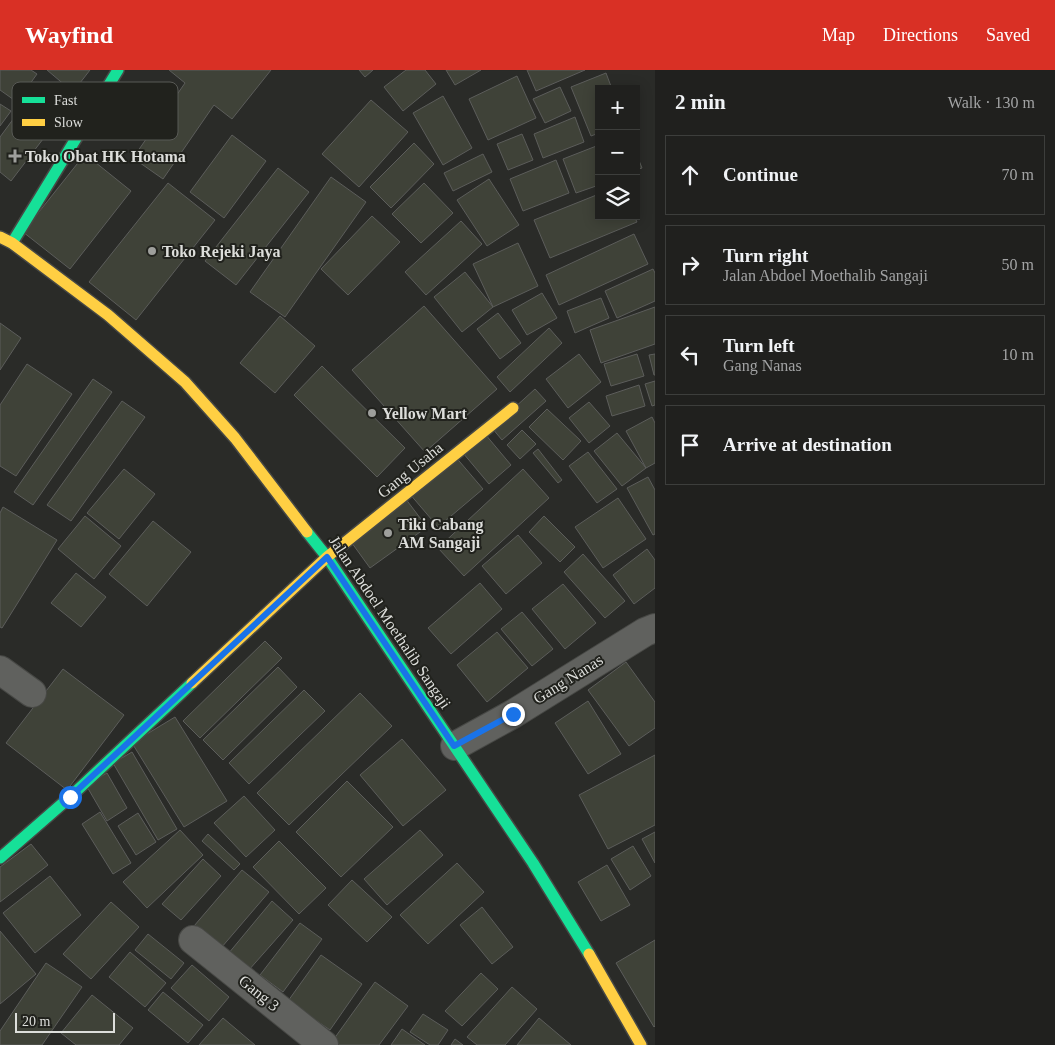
<!DOCTYPE html>
<meta charset="utf-8">
<style>
:root{--surface:#20201e;--page:#282827;--text:#f1f3f6;--muted:#a2a3a4;--line:#3d3e3c;--accent:#d93025}
body{margin:0;font-family:Georgia,serif;background:var(--page);color:var(--text)}
.controls{position:absolute;right:15px;top:15px;display:grid;overflow:hidden;border-radius:0px;box-shadow:0 2px 12px #0003}
.controls button{width:45px;height:45px;display:grid;place-items:center;padding:0;border:0;border-bottom:1px solid var(--line);background:var(--surface);color:var(--text);font:25px sans-serif}
.scale{position:absolute;left:15px;bottom:12px;width:100px;box-sizing:border-box;padding-left:5px;border:2px solid #dddedb;border-top:0;font-size:14px;line-height:18px;white-space:nowrap;color:#dddedb;-webkit-text-stroke:4px #21221d;paint-order:stroke}
.stop{position:absolute;width:15px;height:15px;margin:-11px;border:4px solid #1a73e8;border-radius:50%;background:#fff}
.stop.end{background:#1a73e8;border-color:#fff;box-shadow:0 1px 5px #0008}
.list{margin:0;padding:0;list-style:none}
h2{display:flex;justify-content:space-between;align-items:center;height:65px;margin:0;padding:0 20px;font-size:21px}
h2 small{font-size:16px;font-weight:400;color:var(--muted)}
.list li{display:grid;grid-template-columns:32px 1fr auto;gap:15px;align-items:center;box-sizing:border-box;height:80px;margin:0 10px 10px;padding:0 10px;border:1px solid var(--line);border-radius:0px}
.list b{display:block;font-size:19px;white-space:nowrap}
.list p{margin:0;font-size:16px;white-space:nowrap;color:var(--muted)}
.list em{font-size:16px;font-style:normal;color:var(--muted)}
.icon{flex:none;width:28px;height:28px;fill:none;stroke:currentColor;stroke-width:2;stroke-linecap:round;stroke-linejoin:round}
.map{position:relative;flex:none;width:655px;height:975px;overflow:hidden}
header{display:flex;align-items:center;gap:30px;box-sizing:border-box;height:70px;padding:0 25px;background:var(--accent);color:#fff}
header strong{font-size:24px}
nav{display:flex;gap:28px;margin-inline-start:auto;font-size:18px}
main{display:flex}
aside{flex:1;background:var(--surface)}
.map>svg:first-child{display:block}
.building{fill:#3f4238;stroke:#5c5d5b}
.lines{fill:none;stroke-linecap:round;stroke-linejoin:round}
.street-casing{stroke:#474845;stroke-width:30}
.fast-casing{stroke:#474845;stroke-width:14}
.slow-casing{stroke:#474845;stroke-width:14}
.street{stroke:#60615e;stroke-width:28}
.fast{stroke:#16e098;stroke-width:11}
.slow{stroke:#ffcf43;stroke-width:11}
.route{stroke:#1a73e8;stroke-width:6}
.poi-dot{fill:#9e9f9c;stroke:#21221d;stroke-width:2}
.labels{text-anchor:middle;dominant-baseline:central;stroke-width:4;stroke-linejoin:round;paint-order:stroke}
.poi-label{font-size:16px;font-weight:bold;fill:#dddedb;stroke:#21221d;text-anchor:start}
.street-label{font-size:16px;fill:#dddedb;stroke:#21221d}
.key{fill:#21221d;stroke:#595a56;stroke-width:1}
.key-label{font-size:14px;fill:#dddedb}
</style>
<header>
<strong>Wayfind</strong>
<nav><a>Map</a><a>Directions</a><a>Saved</a></nav>
</header>
<main>
<div class="map">
<svg width="655" height="975" viewBox="0 0 655 975">
<rect width="100%" height="100%" fill="#2a2b28"/>
<path class="building" d="M0 0H31L37 4 17 32 0 20Z
M47 0H90L73 22Z
M169 0H271L232 49 214 35 163 109 133 88 185 13Z
M359 0H373L365 7Z
M406 0H425L436 14 403 41 384 17Z
M446 0H481L455 15Z
M527 0H585L536 21Z
M606 3 612 19H599V63L591 66 571 17Z
M517 6 536 48 488 70 469 29Z
M560 17 571 41 545 53 533 29Z
M443 26 472 78 443 95 413 43Z
M371 30 408 62 359 117 322 84Z
M0 34 11 41 0 56Z
M575 47 584 72 543 88 534 64Z
M14 48 43 69 11 111 0 102V67Z
M522 64 533 90 508 100 497 74Z
M232 65 266 91 224 148 190 122Z
M414 73 434 94 391 138 370 117Z
M599 75V115L576 123 563 89Z
M636 83 642 98 636 100Z
M85 84 131 121 70 199 23 162Z
M483 84 492 102 453 121 444 103Z
M556 90 569 123 523 141 510 109Z
M278 98 309 122 236 215 205 191Z
M331 107 366 132 285 247 250 222Z
M489 109 519 155 487 176 457 130Z
M168 113 215 150 136 250 89 212Z
M424 113 453 143 421 173 392 144Z
M599 124V146H634L637 152 550 188 534 150Z
M372 146 400 172 348 225 321 199Z
M461 151 482 174 426 225 405 202Z
M634 164 648 194 559 235 546 205Z
M518 173 538 216 493 237 473 194Z
M653 199 655 203V231L617 248 605 221Z
M465 202 493 237 462 262 434 227Z
M542 223 557 248 527 265 512 240Z
M601 228 609 248 575 263 567 241Z
M424 236 497 319 425 382 352 300Z
M655 237V274L601 293 590 260Z
M498 243 521 273 500 289 477 259Z
M280 246 315 276 275 323 240 293Z
M0 253 21 268 0 300Z
M549 258 562 273 510 322 497 307Z
M579 284 601 312 568 338 546 309Z
M637 284 644 306 611 316 604 294Z
M655 284V305H654L649 285Z
M27 294 72 324 16 406 0 396V335Z
M322 296 405 378 377 407 294 325Z
M93 309 112 322 33 435 14 422Z
M655 311V335L652 336 645 314Z
M639 315 645 336 612 346 606 326Z
M535 319 546 331 502 370 492 358Z
M122 331 145 347 71 451 47 435Z
M589 332 610 356 589 373 569 348Z
M547 339 581 371 563 390 529 357Z
M652 347 655 353V393L646 398 626 361Z
M522 360 536 374 520 389 507 375Z
M617 363 646 398 622 416 594 381Z
M485 364 511 395 489 414 463 383Z
M538 379 562 410 558 413 533 383Z
M588 382 617 419 597 433 569 396Z
M454 385 483 419 438 457 409 423Z
M124 399 155 424 119 469 87 443Z
M523 399 549 428 464 506 438 478Z
M648 407 655 420V464L653 465 627 418Z
M405 428 427 457 370 498 349 469Z
M618 428 646 469 603 498 575 457Z
M3 437 57 470 2 558 0 557V443Z
M85 446 121 476 94 509 58 479Z
M544 446 575 477 560 492 529 462Z
M153 451 191 482 147 536 109 504Z
M518 465 542 493 506 524 482 496Z
M647 479 655 490V518L634 534 613 505Z
M583 484 625 531 605 548 564 502Z
M76 503 106 527 81 557 51 533Z
M480 513 502 539 451 584 428 558Z
M563 514 596 553 565 579 532 539Z
M522 542 553 579 532 596 501 559Z
M497 562 528 598 487 632 457 595Z
M265 571 282 588 200 668 183 651Z
M626 592 655 632V658L629 676 588 620Z
M278 597 297 617 223 690 203 670Z
M63 599 124 645 67 720 6 673Z
M304 620 325 641 249 714 229 693Z
M360 623 392 656 289 755 257 723Z
M588 631 621 684 588 704 555 653Z
M175 647 227 731 184 757 132 673Z
M402 669 446 720 403 756 360 705Z
M132 682 177 759 158 770 113 693Z
M655 685V755L608 779 579 725Z
M107 703 127 738 107 751 86 715Z
M347 711 393 757 341 807 296 762Z
M244 726 275 760 246 787 214 753Z
M100 742 131 793 113 804 82 754Z
M138 743 156 772 136 785 118 756Z
M180 760 203 785 147 838 123 812Z
M420 760 443 785 387 835 364 809Z
M655 762V793L642 769Z
M208 764 240 794 234 800 202 771Z
M279 771 326 818 299 844 253 797Z
M31 774 48 795 0 832V797Z
M633 776 651 806 630 820 611 789Z
M203 789 221 806 181 850 162 834Z
M457 793 484 822 428 874 400 845Z
M607 795 630 835 601 851 578 812Z
M242 800 269 822 221 878 194 856Z
M50 806 81 845 35 883 3 843Z
M352 810 392 847 367 872 328 835Z
M272 831 293 850 248 901 228 884Z
M111 832 139 857 91 909 63 884Z
M482 837 513 877 492 894 460 855Z
M300 853 322 869 283 922 260 905Z
M0 861 36 904 0 934Z
M148 864 184 893 171 909 135 880Z
M655 870V956L654 957 616 893Z
M130 882 166 913 145 937 109 907Z
M321 885 362 914 330 960 288 931Z
M46 893 82 917 42 975H0V961Z
M192 895 229 927 209 951 171 918Z
M481 903 498 919 462 956 445 941Z
M375 912 408 936 379 975H334L331 973Z
M512 917 537 939 505 975H477L467 967Z
M163 922 203 955 188 973 148 940Z
M92 925 133 958 119 975H76L61 963Z
M423 944 448 960 438 975H430L410 962Z
M223 948 255 975H199Z
M539 948 571 975H517Z
M402 959 425 975H391Z
M455 969 463 975H451Z"/>
<g class="lines">
<defs>
<path id="street" d="M0 600 32 623
M455 676 513 644 645 562 655 558
M193 870 324 975"/>
<path id="fast" d="M12 173 118 0
M307 462 327 487 533 793 589 884
M0 788 70 727 192 613"/>
<path id="slow" d="M0 167 12 173 108 245 185 312 235 368 307 462
M192 613 327 487 513 338
M589 884 641 975"/>
</defs>
<use href="#street" class="street-casing"/>
<use href="#fast" class="fast-casing"/>
<use href="#slow" class="slow-casing"/>
<use href="#street" class="street"/>
<use href="#fast" class="fast"/>
<use href="#slow" class="slow"/>
</g>
<g class="lines">
<path class="route" d="M70 727 327 487 454 676 513 644"/>
</g>
<g class="poi-dot">
<path d="M12.5 78.5h5v5h5v5h-5v5h-5v-5h-5v-5h5z"/>
<circle cx="152" cy="181" r="5"/>
<circle cx="372" cy="343" r="5"/>
<circle cx="388" cy="463" r="5"/>
</g>
<g class="labels">
<g class="poi-label">
<text x="25" y="86">Toko Obat HK Hotama</text>
<text x="162" y="181">Toko Rejeki Jaya</text>
<text x="382" y="343">Yellow Mart</text>
<text x="398" y="454">Tiki Cabang<tspan x="398" dy="18">AM Sangaji</tspan></text>
</g>
<g class="street-label">
<text transform="translate(410 400) rotate(-39)">Gang Usaha</text>
<text transform="translate(390 552) rotate(56)">Jalan Abdoel Moethalib Sangaji</text>
<text transform="translate(568 609) rotate(-32)">Gang Nanas</text>
<text transform="translate(259 923) rotate(39)">Gang 3</text>
</g>
</g>
<rect x="12" y="12" width="166" height="58" rx="8" class="key"/>
<rect x="22" y="27" width="23" height="6" fill="#16e098"/>
<rect x="22" y="49" width="23" height="7" fill="#ffcf43"/>
<g class="key-label">
<text x="54" y="35">Fast</text>
<text x="54" y="57">Slow</text>
</g>
</svg>
<div class="controls">
<button>+</button>
<button>−</button>
<button><svg class="icon" aria-label="layers" viewBox="0 0 24 24"><path d="M12 4l9 5-9 5-9-5zM3 14l9 5 9-5"/></svg></button>
</div>
<div class="scale">20 m</div>
<div class="stop" style="left:70px;top:727px"></div>
<div class="stop end" style="left:513px;top:644px"></div>
</div>
<aside>
<h2>2 min<small>Walk · 130 m</small></h2>
<ul class="list">
<li><svg class="icon" aria-label="ahead" viewBox="0 0 24 24"><path d="M12 20V5M6 11l6-6 6 6"/></svg><div><b>Continue</b></div><em>70 m</em></li>
<li><svg class="icon" aria-label="right" viewBox="0 0 24 24"><path d="M7 20v-9h11M14 6l5 5-5 5"/></svg><div><b>Turn right</b><p>Jalan Abdoel Moethalib Sangaji</p></div><em>50 m</em></li>
<li><svg class="icon" aria-label="left" viewBox="0 0 24 24"><path d="M17 20v-9H6M10 6l-5 5 5 5"/></svg><div><b>Turn left</b><p>Gang Nanas</p></div><em>10 m</em></li>
<li><svg class="icon" aria-label="arrive" viewBox="0 0 24 24"><path d="M6 21V4h12l-3 4 3 4H6"/></svg><div><b>Arrive at destination</b></div></li>
</ul>
</aside>
</main>
